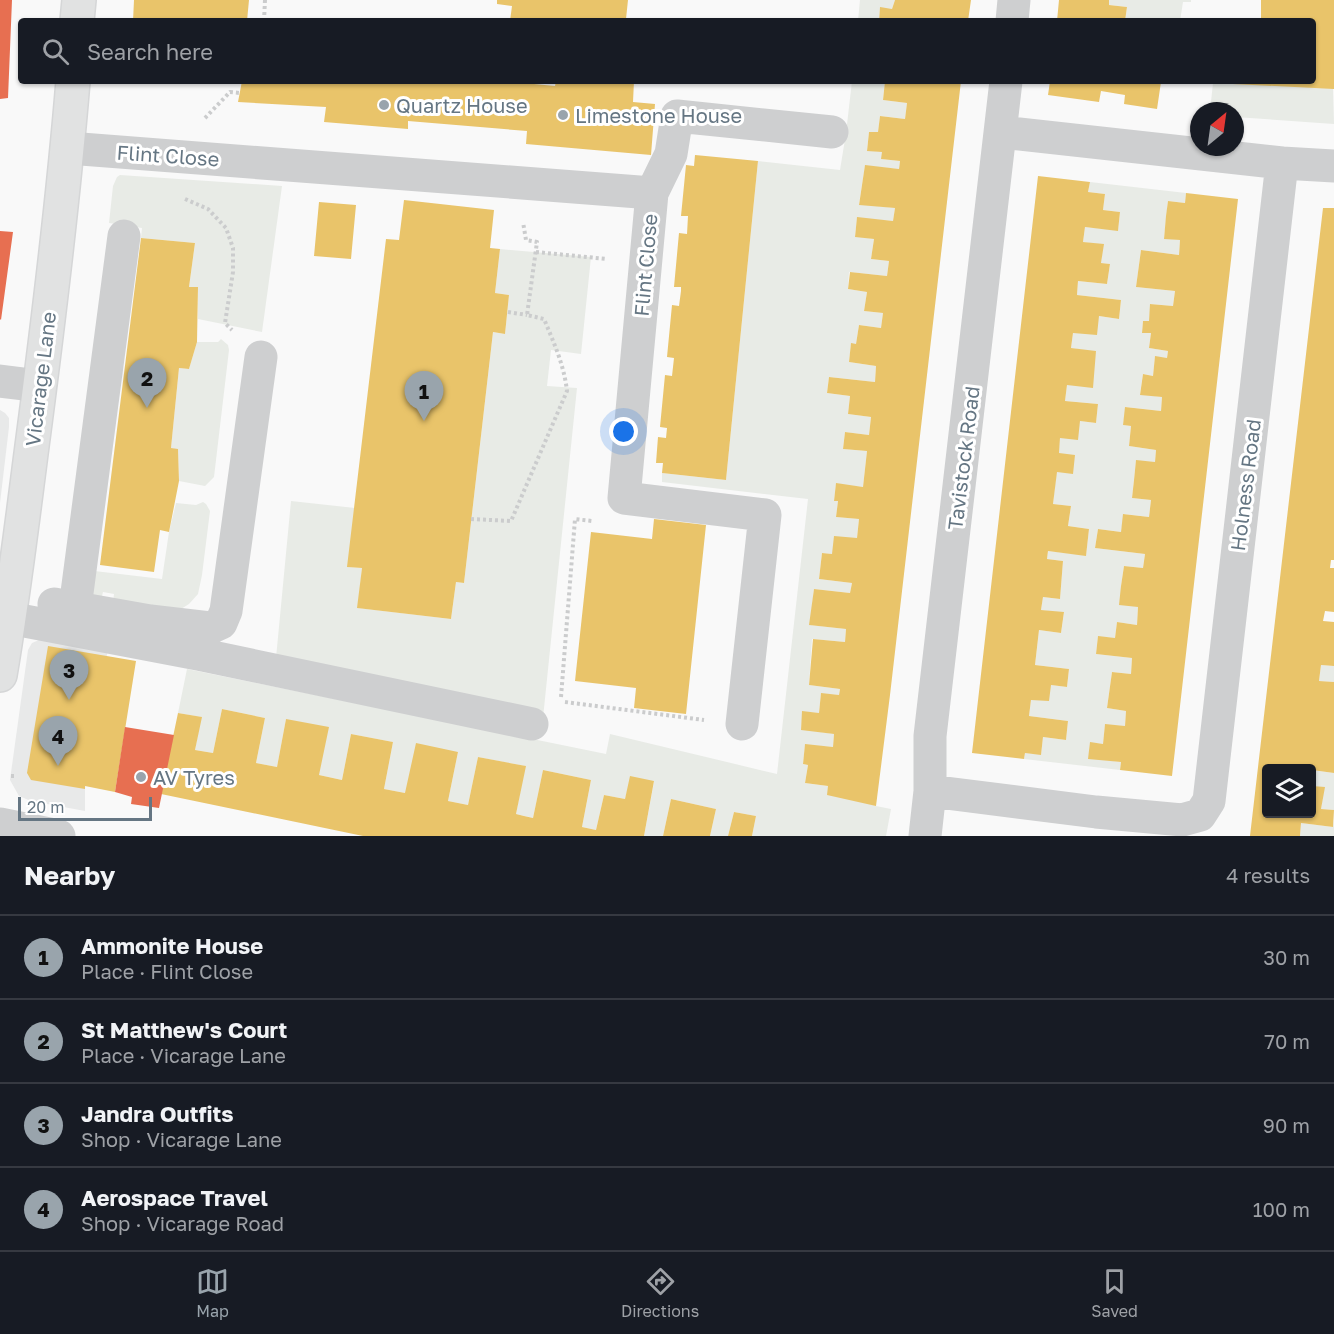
<!DOCTYPE html>
<meta charset="utf-8">
<style>
:root{--surface:#171b24;--page:#20242c;--text:#f1f3f6;--muted:#9ea1a6;--line:#363941;--accent:#99a4ac}
body{margin:0;font-family:"Golos Text",sans-serif;background:var(--page);color:var(--text)}
.controls{position:absolute;right:18px;bottom:18px;display:grid;overflow:hidden;border-radius:6px;box-shadow:0 2px 4px #0004}
.controls button{width:54px;height:54px;display:grid;place-items:center;padding:0;border:0;border-bottom:2px solid var(--line);background:var(--surface);color:var(--text);font:30px sans-serif}
.compass{position:absolute;left:1190px;top:102px;width:54px;height:54px;border-radius:50%;background:var(--surface);box-shadow:0 2px 4px #0004;rotate:29deg}
.scale{position:absolute;left:18px;bottom:15px;width:134px;box-sizing:border-box;padding-left:6px;border:3px solid #657683;border-top:0;font-size:16px;line-height:21px;white-space:nowrap;color:#657683;-webkit-text-stroke:4px #fff;paint-order:stroke}
.you{position:absolute;left:624px;top:432px;width:21px;height:21px;margin:-15px;border:4px solid #fff;border-radius:50%;background:#1a73e8;box-shadow:0 0 0 9px #1a73e833}
.badge{display:grid;place-items:center;width:39px;height:39px;border-radius:50%;background:var(--accent);color:#111;font-size:20px;font-weight:700}
.pin{position:absolute;translate:-50% -50px;filter:drop-shadow(0 2px 3px #0008)}
.pin::after{content:'';position:absolute;top:32px;width:21px;height:18px;background:inherit;clip-path:polygon(0 0,100% 0,50% 100%)}
.list{margin:0;padding:0;list-style:none}
h2{display:flex;justify-content:space-between;align-items:center;height:78px;margin:0;padding:0 24px;font-size:26px}
h2 small{font-size:20px;font-weight:400;color:var(--muted)}
.list li{display:grid;grid-template-columns:39px 1fr auto;gap:18px;align-items:center;box-sizing:border-box;height:84px;padding:0 24px;border-top:2px solid var(--line)}
.list b{display:block;font-size:22px;white-space:nowrap}
.list p{margin:0;font-size:20px;white-space:nowrap;color:var(--muted)}
.list em{font-size:20px;font-style:normal;color:var(--muted)}
.icon{flex:none;width:33px;height:33px;fill:none;stroke:currentColor;stroke-width:2;stroke-linecap:round;stroke-linejoin:round}
.map{position:relative;flex:none;width:1334px;height:836px;overflow:hidden}
.search{position:absolute;background:var(--surface);box-shadow:0 2px 4px #0004;left:18px;right:18px;top:18px;height:66px;display:flex;align-items:center;gap:15px;box-sizing:border-box;padding:0 21px;border-radius:6px;color:var(--muted);font-size:22px}
.sheet{height:414px;background:var(--surface)}
nav{display:flex;justify-content:space-around;align-items:center;box-sizing:border-box;height:84px;border-top:2px solid var(--line);background:var(--surface);font-size:16px;color:var(--muted)}
nav a{display:grid;justify-items:center;gap:3px}
nav .on{color:var(--accent)}
.map>svg:first-child{display:block}
.built{fill:#e8e9e9}
.green{fill:#e8ebe6}
.homes{fill:#e9c46a}
.shops{fill:#e76f51}
.lines{fill:none;stroke-linecap:round;stroke-linejoin:round}
.major-casing{stroke:#d5d6d7;stroke-width:36}
.path{stroke:#cbcccd;stroke-width:4;stroke-dasharray:3 3;stroke-linecap:butt}
.minor{stroke:#cecfd0;stroke-width:33}
.major{stroke:#e1e2e2;stroke-width:33}
.poi-dot{fill:#99a4ac;stroke:#fff;stroke-width:2}
.labels{text-anchor:middle;dominant-baseline:central;stroke-width:6;stroke-linejoin:round;paint-order:stroke}
.poi-label{font-size:20px;fill:#657683;stroke:#fff;text-anchor:start}
.street-label{font-size:20px;fill:#657683;stroke:#fff}
</style>
<div class="map">
<svg width="1334" height="836" viewBox="0 0 1334 836">
<rect width="100%" height="100%" fill="#f9f9f9"/>
<path class="built" d="M0 410 5 413 9 418V427L0 503Z
M39 640 108 649 89 757 85 789V811L31 801 19 796 10 780 28 650 32 643Z"/>
<path class="green" d="M860 0H895L892 9 880 8 879 21H858Z
M1109 0H1191V2H1183L1180 21H1125L1127 7 1109 5Z
M852 81H885L883 100 907 103 905 119 880 116 878 132H869L867 150 882 152V159L900 161 899 169 865 166 859 204 895 208 893 221 857 218 855 236 874 239 871 259 889 261 887 276 849 272 848 289 867 292 864 311 883 313 881 328 859 325 856 344H851L849 362 876 366 875 382 829 377 827 393 850 396 848 414 871 417 869 435 845 432 843 449 867 451 863 487 836 484 834 501H838L836 517 859 519 857 538 832 554 822 553 819 579 852 583 850 593 814 589 810 625 846 629 845 642 812 639 809 685 840 689 839 695 821 694 819 713 803 712 801 729 834 734 833 747 805 745 803 764 808 765 805 783 828 786 876 806 891 809 886 836H752L756 816 734 812 728 836H710L716 809 671 799 663 836H644L654 782 631 777 625 799 604 795 596 830 582 827 591 780 543 770 533 818 516 814 525 766 478 757 468 805 448 801 458 752 405 793 384 789 393 742 351 734 342 780 319 775 286 719 277 767 256 763 265 718 222 709 213 753 195 750 201 717 178 713 187 669 606 754 610 734 777 774 808 499 662 482V473L726 480 758 161 840 170 846 133Z
M1213 83 1333 88 1334 124 1235 117V111H1210Z
M120 175 282 186 262 332 198 319V288L189 287 195 243 141 238 142 228 109 223 113 186 117 177Z
M1090 182 1186 193 1185 203 1168 201 1164 238 1180 240 1179 255 1141 250 1136 287 1175 291 1173 306 1151 304 1149 321H1143L1142 332 1151 333 1149 348 1168 351 1167 358 1155 357 1153 376 1143 374 1140 394 1162 397 1161 411 1126 407 1123 425 1131 426 1129 446 1156 450 1155 462 1136 461 1132 498 1151 500 1149 517 1124 514 1121 532 1098 529 1095 548 1145 554 1143 568 1124 566 1121 586 1138 607 1137 625 1117 622 1115 638 1098 637 1096 654 1132 658 1131 674 1112 672 1107 708 1126 711 1125 726 1105 725 1103 744 1090 743 1089 758 1121 762 1120 770 1024 759 1025 753 1041 754 1043 737 1066 740 1068 721 1029 716 1031 700 1051 685 1067 687 1069 669 1035 665 1039 630 1061 633 1064 613 1041 610 1043 597 1060 599 1063 561 1047 559 1048 551 1086 555 1089 529 1068 526 1071 506 1053 504 1060 438 1080 421 1096 423 1098 404 1065 401 1067 385 1096 352 1071 348 1073 333 1099 316 1119 319 1121 300 1077 295 1078 281 1107 284 1110 264 1101 263 1103 245 1083 242 1085 227 1118 230 1120 212 1103 210 1105 194 1088 192Z
M500 249 591 257 581 354 551 350 547 386 577 388 543 718 276 658 291 501 355 508 348 567 362 568 358 608 451 619 456 582 464 583 493 332 505 334 509 295 495 293Z
M221 339 228 345 229 350 214 477 205 486 179 481 178 450 171 448 179 368 189 369 197 342H218Z
M203 502 206 504 210 511 202 575 198 594 189 604 181 609 113 602 114 594 103 592 101 600 82 597 86 570 162 579 169 532 176 503 196 505Z
M1321 665 1334 666V682L1319 681Z
M1312 770 1334 773V810L1321 809 1324 788 1312 786Z
M1334 821V836H1300L1301 823 1333 827Z"/>
<path class="homes" d="M134 0H249L247 21H133Z
M497 0H628L626 19 620 18V21H510L512 6 497 4Z
M895 0H971L968 21H879L880 7 892 9Z
M1059 0H1109V5L1127 7 1125 21H1057Z
M1261 0H1334V89L1213 83V81H1313V21H1261Z
M242 81H503L555 86 556 81H634L633 102 655 104 651 155 526 144 527 131 408 121V129L324 122 326 107 238 102Z
M885 81H961L890 695 876 806 827 795 828 786 805 783 808 765 803 764 805 744 833 747 834 734 801 730 802 711 819 713 821 693 839 695 840 689 809 685 813 639 845 642 846 629 809 625 814 589 850 593 852 583 819 579 822 553 832 554 834 536 857 538 859 519 836 517 838 501H834L836 483 863 487 867 451 843 449 845 432 869 435 871 417 848 414 850 396 827 393 829 377 875 382 876 366 849 362 851 343 856 344 859 325 881 328 883 313 864 311 867 292 848 289 850 272 887 276 889 261 871 259 874 239 855 237 857 217 893 221 895 208 859 205 865 165 899 169 900 161 881 159 882 152 867 151 869 132H878L880 116 905 119 907 103 883 100Z
M1050 81H1150L1161 82 1157 109 1124 104 1125 95 1101 91 1099 102 1048 95Z
M695 155 758 161 726 480 662 473 663 463H656L658 437 666 438 667 428 660 427 665 375 672 376 674 358 667 357 672 305 679 306 681 291V287H674L679 233 687 234 688 216H681L686 165 694 166Z
M1038 176 1090 182 1088 192 1105 194 1103 210 1120 212 1118 231 1085 227 1083 242 1104 244 1101 263 1110 264 1107 284 1078 281 1077 295 1121 300 1119 319 1099 316 1097 335 1073 333 1071 348 1096 351 1093 388 1067 385 1065 401 1098 404 1096 423 1080 421 1078 440 1060 438 1059 453 1075 455 1073 474 1057 472 1053 504 1071 506 1068 526 1089 529 1086 556 1048 551 1047 559 1063 561 1060 599 1043 597 1041 610 1064 612 1061 633 1039 630 1035 665 1069 669 1067 687 1051 685 1049 701 1031 700 1029 716 1068 721 1066 740 1043 737 1041 755 1025 753 1024 759 972 753Z
M1186 193 1238 199 1172 776 1120 770 1121 762 1088 759 1090 742 1103 744 1105 724 1125 726 1126 711 1107 708 1112 672 1131 674 1132 658 1096 654 1098 636 1115 638 1117 622 1137 625 1138 607 1119 605 1121 586 1124 566 1143 568 1145 554 1095 548 1098 529 1121 532 1123 514 1149 517 1151 500 1132 498 1134 480 1136 460 1155 462 1156 450 1129 446 1131 426 1123 425 1125 407 1161 411 1162 397 1140 395 1143 374 1153 376 1155 356 1167 358 1168 351 1149 348 1151 333H1142L1143 321H1149L1150 304 1173 306 1175 291 1136 287 1141 250 1179 255 1180 240 1164 239 1166 216 1168 201 1185 203Z
M404 200 494 210 490 248 500 249 495 293 509 295 505 334 493 332 464 583 456 582 451 619 357 608 362 568 347 567 386 239 399 240Z
M319 202 356 205 351 259 314 256Z
M1323 208H1334V560H1331L1330 568H1334V612L1325 611 1323 621 1334 622V666L1321 665 1319 681 1334 682V773L1312 770 1311 768H1266V813L1312 814V786L1325 787 1321 809 1334 810 1333 827 1301 823 1300 836H1250Z
M141 238 195 243 189 287H198L197 342 189 369 179 368 171 448 178 449 179 481 169 532 160 530 154 572 100 565Z
M654 519 706 525 686 714 634 708 636 688 575 681 591 532 652 539Z
M48 646 136 661 115 792 85 786V789L31 780 27 773Z
M222 709 265 718 256 763 277 767 286 719 329 727 319 775 342 780 351 734 393 742 384 789 405 793 416 743 458 752 448 801 468 805 478 757 526 766 516 814 524 816 533 818 543 770 591 780 582 827 596 830 604 795 625 799 630 776 654 781 644 836H363L161 794 178 713 202 717 195 750 213 753Z
M671 799 716 809 710 836H663Z
M734 812 756 816 752 836H728Z"/>
<path class="shops" d="M0 0H12L8 98 0 99Z
M0 231 13 232 1 320 0 319Z
M125 727 174 735 159 808 131 804 132 797 115 792Z"/>
<g class="lines">
<defs>
<path id="major" d="M77 21 79 0
M0 675C13 599 22 523 32 446 48 325 63 203 73 81"/>
</defs>
<use href="#major" class="major-casing"/>
<path class="path" d="M264 21 265 0
M205 118 230 92 240 93
M185 199 208 209 226 228 233 248V272L225 323 232 330
M536 252 607 259
M508 312 527 315
M471 519 511 521 567 391C564 365 554 343 544 319L527 315 537 242 526 240 523 222
M561 697 575 519 592 521
M565 702 704 720
M11 776H17"/>
<path class="minor" d="M1012 21 1014 0
M1001 132 1282 163 1334 166
M68 148 652 193
M0 381 40 386
M54 604 150 621 210 628 221 623 226 611 261 357
M75 608 124 236
M9 618 198 654 532 724
M742 724 765 515 624 498 652 193 671 154 677 116 832 132
M930 791 1096 812 1182 820 1200 815 1209 801 1282 163
M0 824 59 836
M925 836 930 791V736L1006 81"/>
<use href="#major" class="major"/>
</g>
<g class="poi-dot">
<circle cx="384" cy="105" r="6"/>
<circle cx="563" cy="115" r="6"/>
<circle cx="141" cy="777" r="6"/>
</g>
<g class="labels">
<g class="poi-label">
<text x="396" y="105">Quartz House</text>
<text x="575" y="115">Limestone House</text>
<text x="153" y="777">AV Tyres</text>
</g>
<g class="street-label">
<text transform="translate(168 155) rotate(4)">Flint Close</text>
<text transform="translate(645 265) rotate(-85)">Flint Close</text>
<text transform="translate(40 379) rotate(-83)">Vicarage Lane</text>
<text transform="translate(963 458) rotate(-83)">Tavistock Road</text>
<text transform="translate(1245 485) rotate(-83)">Holness Road</text>
</g>
</g>
</svg>
<div class="controls">
<button><svg class="icon" aria-label="layers" viewBox="0 0 24 24"><path d="M12 4l9 5-9 5-9-5zM3 14l9 5 9-5"/></svg></button>
</div>
<svg class="compass" viewBox="-18 -18 36 36"><path d="M0-13l5 13h-10z" fill="#e53935"/><path d="M0 13l5-13h-10z" fill="#9ea1a6"/></svg>
<div class="scale">20 m</div>
<div class="you"></div>
<div class="pin badge" style="left:424px;top:421px">1</div>
<div class="pin badge" style="left:147px;top:408px">2</div>
<div class="pin badge" style="left:69px;top:700px">3</div>
<div class="pin badge" style="left:58px;top:766px">4</div>
<div class="search"><svg class="icon" aria-label="search" viewBox="0 0 24 24"><circle cx="10" cy="10" r="6"/><path d="M15 15l6 6"/></svg>Search here</div>
</div>
<section class="sheet">
<h2>Nearby<small>4 results</small></h2>
<ul class="list">
<li><span class="badge">1</span><div><b>Ammonite House</b><p>Place · Flint Close</p></div><em>30 m</em></li>
<li><span class="badge">2</span><div><b>St Matthew's Court</b><p>Place · Vicarage Lane</p></div><em>70 m</em></li>
<li><span class="badge">3</span><div><b>Jandra Outfits</b><p>Shop · Vicarage Lane</p></div><em>90 m</em></li>
<li><span class="badge">4</span><div><b>Aerospace Travel</b><p>Shop · Vicarage Road</p></div><em>100 m</em></li>
</ul>
</section>
<nav>
<a class="on"><svg class="icon" aria-label="map" viewBox="0 0 24 24"><path d="M3 6l6-2 6 2 6-2v14l-6 2-6-2-6 2zM9 4v14M15 6v14"/></svg>Map</a>
<a><svg class="icon" aria-label="directions" viewBox="0 0 24 24"><path d="M12 3l9 9-9 9-9-9zM9 14v-3h6M13 9l2 2-2 2"/></svg>Directions</a>
<a><svg class="icon" aria-label="saved" viewBox="0 0 24 24"><path d="M7 4h10v16l-5-4-5 4z"/></svg>Saved</a>
</nav>
